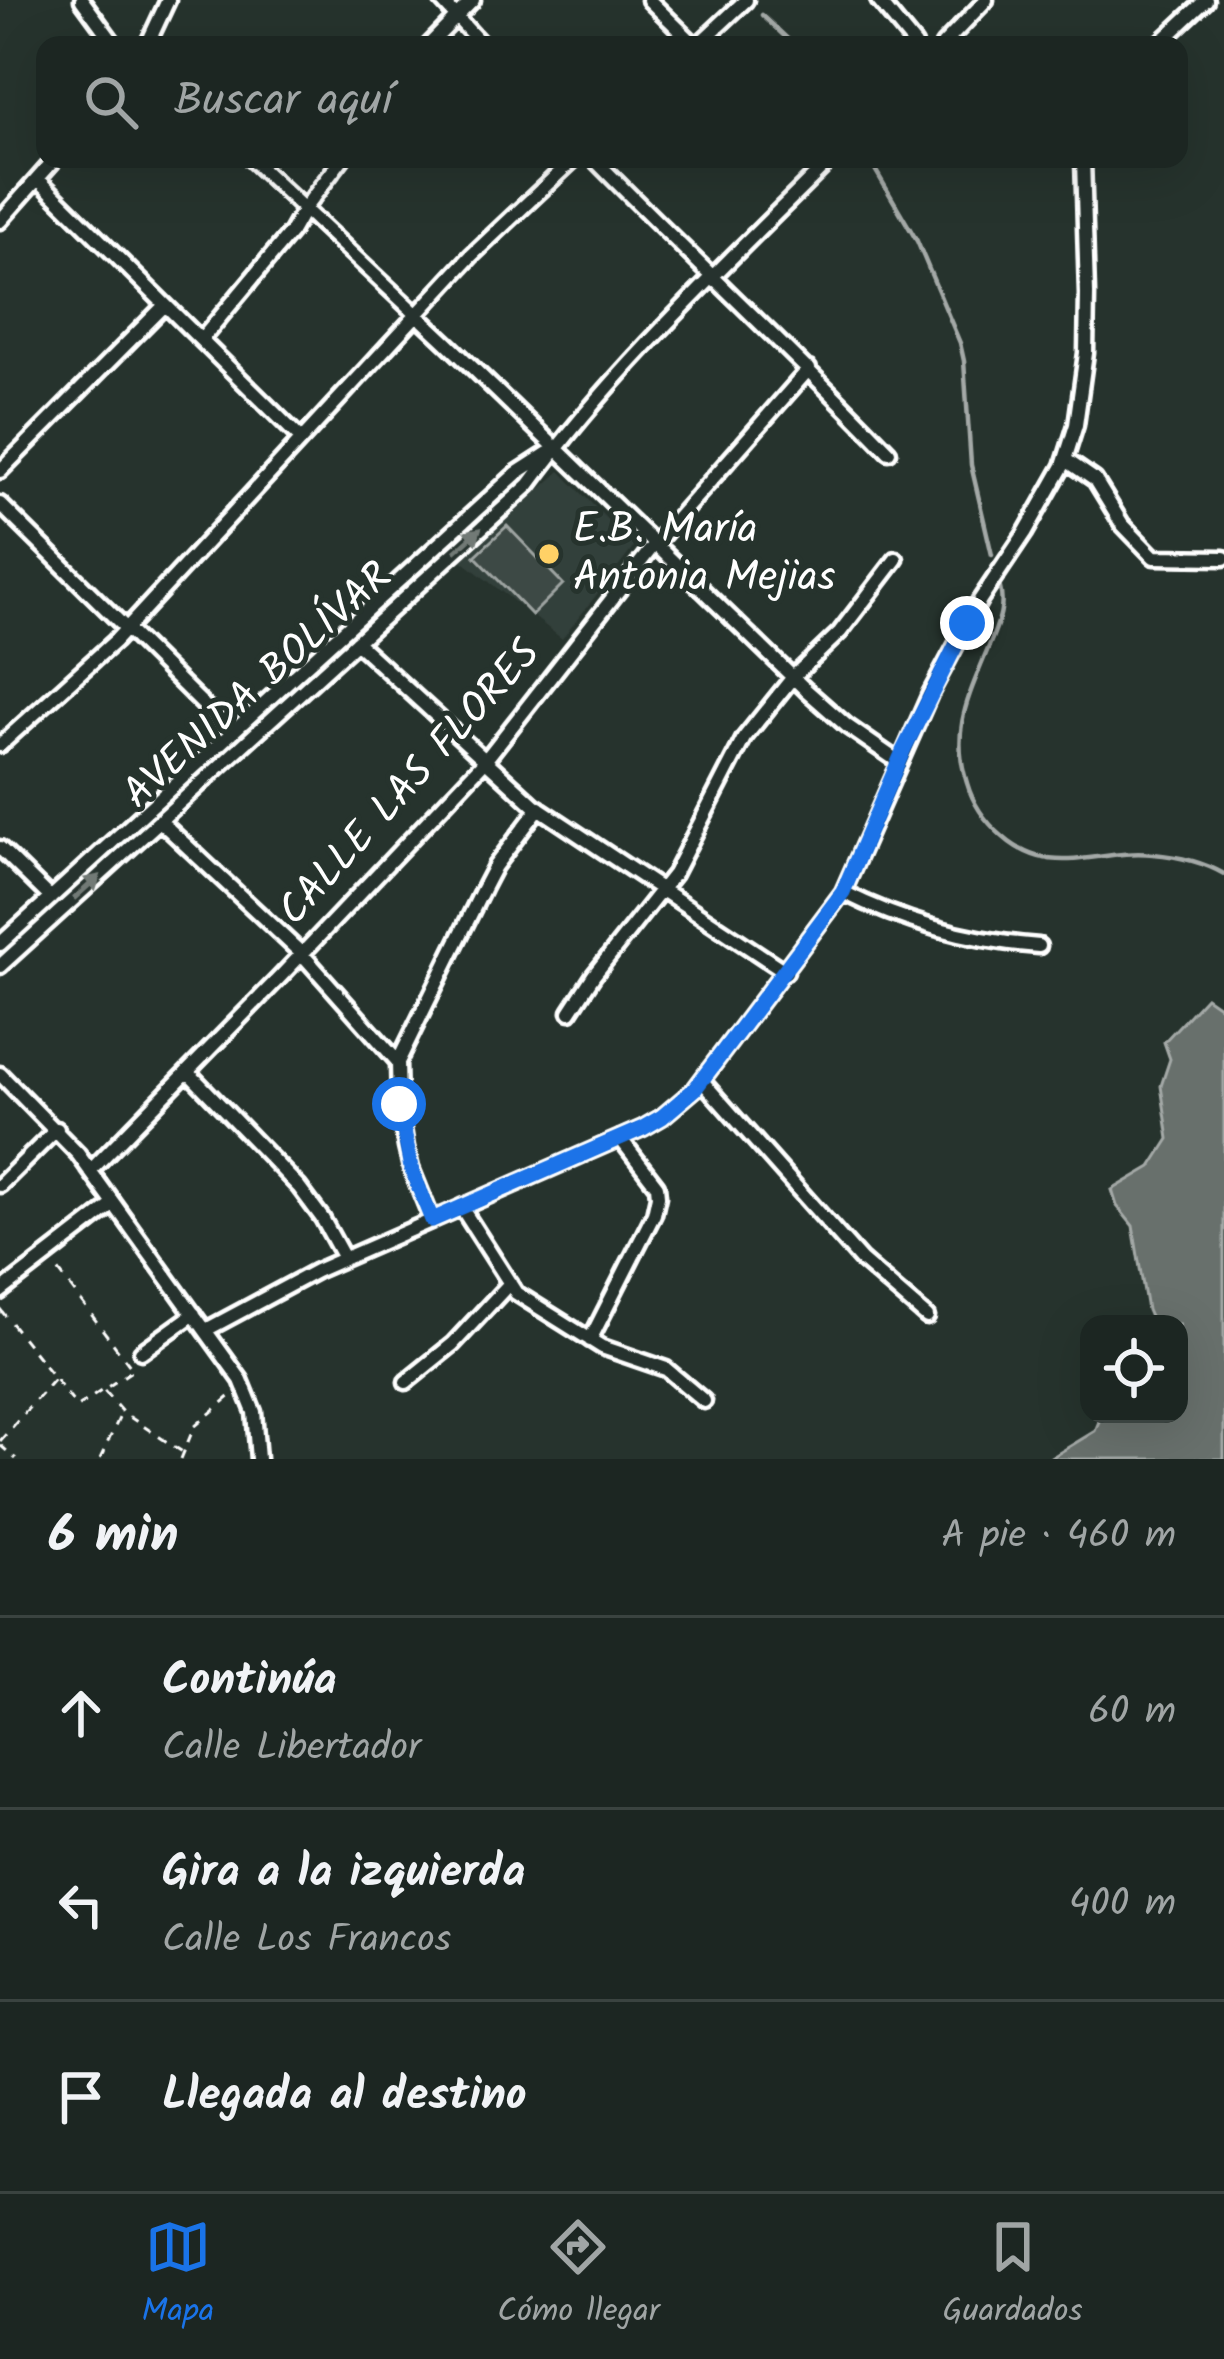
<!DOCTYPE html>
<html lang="es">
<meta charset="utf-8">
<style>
:root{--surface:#1c2622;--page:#29322f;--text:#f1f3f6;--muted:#a0a5a5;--line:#3a4340;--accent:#1a73e8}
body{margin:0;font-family:Kalam,sans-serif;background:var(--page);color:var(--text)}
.controls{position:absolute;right:36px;bottom:36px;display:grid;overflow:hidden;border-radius:24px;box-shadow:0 12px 48px #0002}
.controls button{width:108px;height:108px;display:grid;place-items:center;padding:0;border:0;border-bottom:3px solid var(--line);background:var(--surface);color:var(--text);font:60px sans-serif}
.stop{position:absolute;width:36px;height:36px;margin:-27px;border:9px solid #1a73e8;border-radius:50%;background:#fff}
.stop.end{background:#1a73e8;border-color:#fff;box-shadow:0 3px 12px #0008}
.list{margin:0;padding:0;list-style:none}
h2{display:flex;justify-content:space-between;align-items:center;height:156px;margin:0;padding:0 48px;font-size:51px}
h2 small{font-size:39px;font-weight:400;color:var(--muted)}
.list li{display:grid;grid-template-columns:78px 1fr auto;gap:36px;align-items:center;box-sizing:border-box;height:192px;padding:0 48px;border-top:3px solid var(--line)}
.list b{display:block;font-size:45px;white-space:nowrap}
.list p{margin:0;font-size:39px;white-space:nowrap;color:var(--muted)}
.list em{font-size:39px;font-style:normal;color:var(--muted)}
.icon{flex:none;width:66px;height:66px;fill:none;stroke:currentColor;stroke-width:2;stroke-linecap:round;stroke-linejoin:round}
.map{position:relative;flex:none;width:1224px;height:1459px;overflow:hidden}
.search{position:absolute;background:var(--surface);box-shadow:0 12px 48px #0002;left:36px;right:36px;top:36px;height:132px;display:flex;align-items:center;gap:30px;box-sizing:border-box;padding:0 42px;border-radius:24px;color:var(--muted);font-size:45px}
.sheet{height:732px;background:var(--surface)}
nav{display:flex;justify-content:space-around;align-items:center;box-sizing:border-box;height:168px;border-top:3px solid var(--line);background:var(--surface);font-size:33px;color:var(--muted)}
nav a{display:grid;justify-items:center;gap:6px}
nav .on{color:var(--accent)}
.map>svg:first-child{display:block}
.built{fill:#333f3a}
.green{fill:#3e4944;stroke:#9ea4a2;stroke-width:3}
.water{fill:#67706c;stroke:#a4a9a7;stroke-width:3}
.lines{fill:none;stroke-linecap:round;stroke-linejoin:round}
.stream{stroke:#a4a9a7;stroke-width:4.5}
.minor-casing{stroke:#fff;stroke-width:21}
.path{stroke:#fff;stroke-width:3;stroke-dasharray:9 9;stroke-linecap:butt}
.minor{stroke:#26332d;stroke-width:12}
.oneway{fill:#727a76}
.route{stroke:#1a73e8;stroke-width:15}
.poi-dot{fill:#ffd166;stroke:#26332d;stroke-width:4.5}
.labels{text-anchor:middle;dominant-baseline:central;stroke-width:10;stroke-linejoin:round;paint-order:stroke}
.poi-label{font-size:42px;fill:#fff;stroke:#26332d;text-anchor:start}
.street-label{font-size:42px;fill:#fff;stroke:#26332d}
</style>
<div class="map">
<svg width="1224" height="1459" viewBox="0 0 1224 1459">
<rect width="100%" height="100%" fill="#26332d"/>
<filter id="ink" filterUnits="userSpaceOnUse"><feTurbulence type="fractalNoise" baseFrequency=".00833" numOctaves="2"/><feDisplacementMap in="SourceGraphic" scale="24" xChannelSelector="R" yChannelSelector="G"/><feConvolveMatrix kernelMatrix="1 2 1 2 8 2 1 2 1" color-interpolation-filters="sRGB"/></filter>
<g filter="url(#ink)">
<path class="built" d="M560 471 634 547 562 639 461 560Z"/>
<path class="green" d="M507 526 563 584 532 615 475 556Z"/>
<path class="water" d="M1206 997 1219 1006 1224 1003V1459H1049L1095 1431 1102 1414H1179V1324H1153L1147 1310 1133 1226 1117 1206 1112 1190 1151 1167 1169 1139 1161 1086 1170 1059 1164 1042Z"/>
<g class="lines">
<path class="stream" d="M762 15 794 45
M869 159 917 241 960 343 964 361 971 465 992 555
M1000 588C1005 608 998 623 991 641 971 693 949 727 967 783 973 804 986 822 1002 836 1052 881 1097 848 1153 854 1176 856 1203 862 1224 874"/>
<defs>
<path id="minor" d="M82 0 115 45
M441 0 482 45
M649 0 695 45
M878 0 915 45
M147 45 168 0
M429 45 473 0
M698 45 746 0
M943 45 986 0
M1158 45 1206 0
M251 159 447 343 806 690 847 726 899 762
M594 159C691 258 793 352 889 452
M38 179 300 438
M0 221 55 159
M201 340 291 232 304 209 342 159
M1066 460 1095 480 1122 524 1154 557 1224 558
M0 471 165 305
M0 504 232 733
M356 642 534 805 786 972
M0 745 115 641 471 256 574 159
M160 821 302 954 398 1062
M0 848 51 898
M843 892C905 923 970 941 1039 946
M0 944 517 473 548 453
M0 966 529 485C616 366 727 263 831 159
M570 1012 594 975 674 874 744 738 793 677 840 632 896 559
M188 1072 299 1187 322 1218 344 1258
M0 1074 78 1154 241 1380 254 1412 258 1459
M702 1081 861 1260 927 1317
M90 1171 279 978 484 762 654 545 809 369
M0 1185 57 1129
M461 1207 516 1293 602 1347 666 1369 704 1401
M432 1220 411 1168 406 1147 399 1104 398 1062 483 889 495 866 539 808
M0 1292 114 1204
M206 1330 316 1271 643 1128 662 1117 695 1089 843 892 930 694 980 600 1025 533 1063 466 1076 425 1086 353 1087 294 1083 159
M590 1340 654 1214 658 1196 657 1186 620 1138
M141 1352 194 1314
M406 1382 453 1344 510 1283"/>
</defs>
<use href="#minor" class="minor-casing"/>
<path class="path" d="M0 1309 77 1407 133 1370 54 1265
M104 1391 122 1412 184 1453
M0 1441 54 1379
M0 1445 16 1459
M100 1459 121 1414
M181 1459 194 1427 233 1394"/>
<use href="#minor" class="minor"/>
</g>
<defs><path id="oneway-solid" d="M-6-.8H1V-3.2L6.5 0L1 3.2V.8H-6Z" transform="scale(3)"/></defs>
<g class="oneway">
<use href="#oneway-solid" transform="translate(468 540) rotate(-42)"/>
<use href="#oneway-solid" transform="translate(87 887) rotate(-42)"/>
</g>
</g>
<g class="lines" filter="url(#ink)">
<path class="route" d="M399 1104 411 1168 432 1220 643 1128 662 1117 695 1089 843 892 904 749 967 623"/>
</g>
<circle class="poi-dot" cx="549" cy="554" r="12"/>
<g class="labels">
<g class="poi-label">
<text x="573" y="530">E.B. María<tspan x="573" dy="48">Antonia Mejias</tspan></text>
</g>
<g class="street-label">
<text transform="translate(258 686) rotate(-42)">AVENIDA BOLÍVAR</text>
<text transform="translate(410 783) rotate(-48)">CALLE LAS FLORES</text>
</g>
</g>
</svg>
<div class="controls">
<button><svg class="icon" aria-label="locate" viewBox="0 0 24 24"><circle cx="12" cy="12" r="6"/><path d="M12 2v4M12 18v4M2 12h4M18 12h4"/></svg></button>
</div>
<div class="stop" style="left:399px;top:1104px"></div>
<div class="stop end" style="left:967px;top:623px"></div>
<div class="search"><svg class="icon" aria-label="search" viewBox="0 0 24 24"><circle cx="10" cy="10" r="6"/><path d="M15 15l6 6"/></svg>Buscar aquí</div>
</div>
<section class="sheet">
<h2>6 min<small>A pie · 460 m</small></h2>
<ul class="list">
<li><svg class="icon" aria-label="ahead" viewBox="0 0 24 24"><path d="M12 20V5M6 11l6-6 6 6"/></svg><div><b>Continúa</b><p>Calle Libertador</p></div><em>60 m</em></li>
<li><svg class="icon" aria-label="left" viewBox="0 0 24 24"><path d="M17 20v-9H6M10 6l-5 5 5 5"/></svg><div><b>Gira a la izquierda</b><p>Calle Los Francos</p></div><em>400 m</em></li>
<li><svg class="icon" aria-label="arrive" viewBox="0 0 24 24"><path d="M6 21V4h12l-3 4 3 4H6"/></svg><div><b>Llegada al destino</b></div></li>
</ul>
</section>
<nav>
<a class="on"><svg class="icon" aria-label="map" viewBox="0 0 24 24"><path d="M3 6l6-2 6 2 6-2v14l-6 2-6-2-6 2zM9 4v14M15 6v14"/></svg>Mapa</a>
<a><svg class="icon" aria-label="directions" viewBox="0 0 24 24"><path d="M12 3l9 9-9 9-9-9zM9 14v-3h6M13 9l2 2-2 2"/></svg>Cómo llegar</a>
<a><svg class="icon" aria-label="saved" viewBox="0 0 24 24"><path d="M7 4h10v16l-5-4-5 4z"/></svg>Guardados</a>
</nav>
